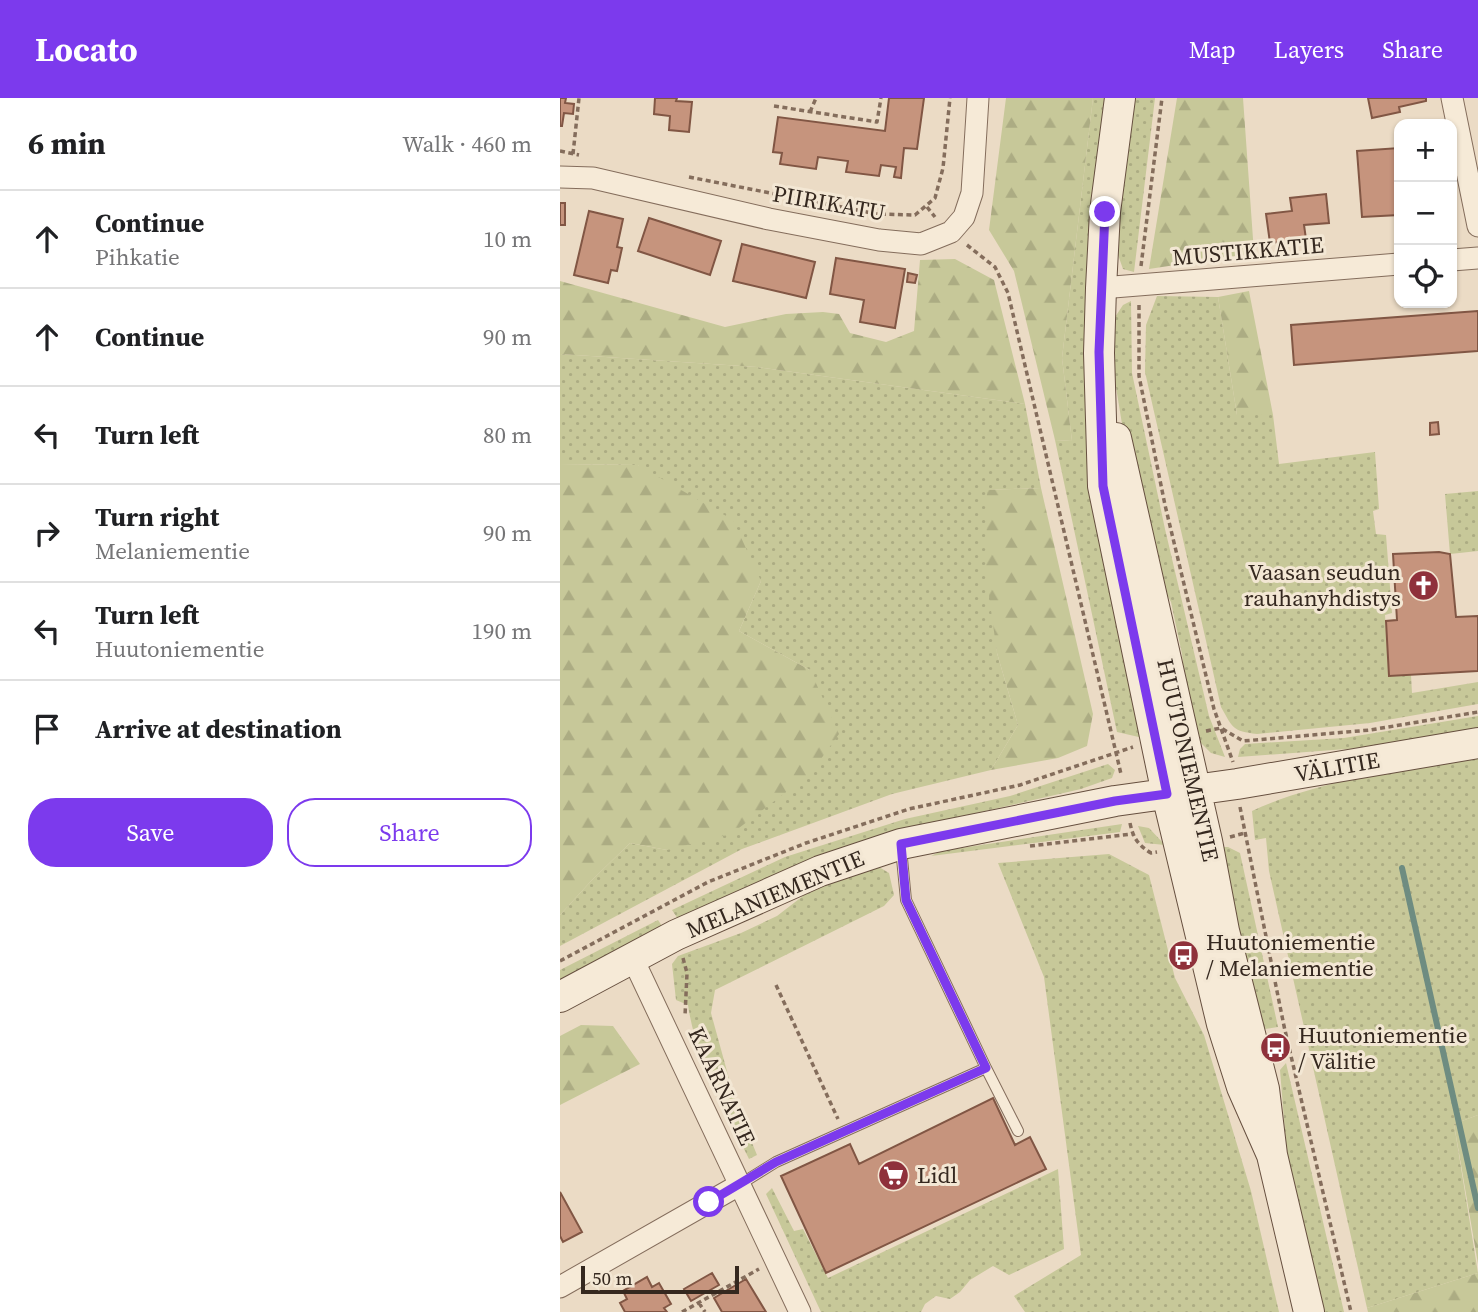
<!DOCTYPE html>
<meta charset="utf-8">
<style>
:root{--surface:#fff;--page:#f6f6f6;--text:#202124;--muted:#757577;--line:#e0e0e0;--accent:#7c3aed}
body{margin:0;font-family:"Source Serif 4",serif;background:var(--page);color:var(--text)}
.controls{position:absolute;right:21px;top:21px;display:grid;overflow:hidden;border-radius:14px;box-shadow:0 2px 5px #0004}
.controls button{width:63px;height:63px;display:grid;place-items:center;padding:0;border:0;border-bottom:2px solid var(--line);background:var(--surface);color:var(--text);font:35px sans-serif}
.scale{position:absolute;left:21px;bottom:18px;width:158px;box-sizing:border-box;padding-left:7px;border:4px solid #35281f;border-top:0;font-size:19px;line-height:24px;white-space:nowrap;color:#35281f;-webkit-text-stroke:5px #f3e7d4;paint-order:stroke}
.stop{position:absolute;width:21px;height:21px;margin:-16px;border:5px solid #7c3aed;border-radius:50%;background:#fff}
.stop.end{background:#7c3aed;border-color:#fff;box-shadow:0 2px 7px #0008}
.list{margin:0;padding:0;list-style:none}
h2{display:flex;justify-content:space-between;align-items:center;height:91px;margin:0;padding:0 28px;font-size:30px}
h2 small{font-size:23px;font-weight:400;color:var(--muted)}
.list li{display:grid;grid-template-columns:46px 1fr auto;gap:21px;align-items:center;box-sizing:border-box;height:98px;padding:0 28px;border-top:2px solid var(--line)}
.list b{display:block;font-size:26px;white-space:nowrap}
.list p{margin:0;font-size:23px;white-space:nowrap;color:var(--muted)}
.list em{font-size:23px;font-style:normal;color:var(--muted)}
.actions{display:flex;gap:14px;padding:21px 28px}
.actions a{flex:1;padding:16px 0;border:2px solid var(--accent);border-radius:28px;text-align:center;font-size:24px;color:var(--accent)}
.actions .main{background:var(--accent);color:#fff}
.icon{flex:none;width:38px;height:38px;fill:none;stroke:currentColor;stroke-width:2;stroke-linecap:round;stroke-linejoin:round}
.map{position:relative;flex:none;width:918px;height:1214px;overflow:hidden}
header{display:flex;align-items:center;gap:42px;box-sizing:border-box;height:98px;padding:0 35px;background:var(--accent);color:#fff}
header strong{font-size:33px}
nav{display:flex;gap:38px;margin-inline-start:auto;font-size:24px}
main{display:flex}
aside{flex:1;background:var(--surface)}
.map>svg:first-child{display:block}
.grass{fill:url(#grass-dots)}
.forest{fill:url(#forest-firs)}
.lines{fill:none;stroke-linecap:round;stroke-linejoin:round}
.stream{stroke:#6e8c81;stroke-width:6}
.building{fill:#c6947d;stroke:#815644;stroke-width:2}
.lane-casing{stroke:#846d5c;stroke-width:12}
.street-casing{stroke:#846d5c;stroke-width:23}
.secondary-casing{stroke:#664f3f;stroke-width:32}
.path{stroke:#846d5c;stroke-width:3.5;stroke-dasharray:5 3.5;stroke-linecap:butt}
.lane{stroke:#f6ead7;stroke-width:10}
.street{stroke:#f6ead7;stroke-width:21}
.secondary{stroke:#f6ead7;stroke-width:30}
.route{stroke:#7c3aed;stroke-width:9}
.labels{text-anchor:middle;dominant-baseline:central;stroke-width:6;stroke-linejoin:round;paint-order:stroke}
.street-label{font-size:23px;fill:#35281f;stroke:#f3e7d4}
.poi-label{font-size:23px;fill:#35281f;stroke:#f3e7d4;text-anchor:start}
</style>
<header>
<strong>Locato</strong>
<nav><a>Map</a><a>Layers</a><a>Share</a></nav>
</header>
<main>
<aside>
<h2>6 min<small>Walk · 460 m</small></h2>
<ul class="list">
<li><svg class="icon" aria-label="ahead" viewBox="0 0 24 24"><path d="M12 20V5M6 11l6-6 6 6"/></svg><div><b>Continue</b><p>Pihkatie</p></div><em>10 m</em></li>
<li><svg class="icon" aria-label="ahead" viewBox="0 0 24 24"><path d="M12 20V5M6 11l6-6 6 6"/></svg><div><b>Continue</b></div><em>90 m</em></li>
<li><svg class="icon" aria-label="left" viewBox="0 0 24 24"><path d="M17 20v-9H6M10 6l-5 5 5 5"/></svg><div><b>Turn left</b></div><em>80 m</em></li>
<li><svg class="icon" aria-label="right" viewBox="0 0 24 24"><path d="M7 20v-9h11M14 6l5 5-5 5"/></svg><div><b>Turn right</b><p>Melaniementie</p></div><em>90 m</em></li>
<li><svg class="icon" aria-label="left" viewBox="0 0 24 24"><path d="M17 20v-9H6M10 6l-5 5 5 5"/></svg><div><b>Turn left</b><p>Huutoniementie</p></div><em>190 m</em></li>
<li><svg class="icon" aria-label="arrive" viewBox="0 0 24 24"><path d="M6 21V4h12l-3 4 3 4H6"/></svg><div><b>Arrive at destination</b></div></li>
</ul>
<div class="actions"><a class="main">Save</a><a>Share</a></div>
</aside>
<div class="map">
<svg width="918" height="1214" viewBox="0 0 918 1214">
<defs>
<pattern id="grass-dots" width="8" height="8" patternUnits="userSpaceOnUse" patternTransform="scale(1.75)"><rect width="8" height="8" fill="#c7c899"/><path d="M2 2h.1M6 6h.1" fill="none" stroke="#acac83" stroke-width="1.8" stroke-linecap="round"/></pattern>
<pattern id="forest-firs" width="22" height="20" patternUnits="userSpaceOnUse" patternTransform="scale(1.75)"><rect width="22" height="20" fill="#c7c899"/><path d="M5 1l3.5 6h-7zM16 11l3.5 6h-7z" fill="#acac83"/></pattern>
</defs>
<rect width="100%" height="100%" fill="#ebdbc5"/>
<path class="grass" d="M533 0H550L532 131 583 640 557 634 495 342 512 343 502 260Z
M575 0H595L574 174 563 171 557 154 564 77Z
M597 198 658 199 677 317H713L719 366 815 354 819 411 813 413 816 436 826 437 832 515 825 517 829 578 851 577 852 595 918 584V606L810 625 697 636C672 633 673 630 661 609L585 274 586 227Z
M571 203 572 275 605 431 649 618 665 659 651 655 638 642 629 623 622 556 611 504 596 477 570 375 555 283 553 222 563 207Z
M0 256 197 269 465 306 481 390 428 392 437 555 458 627 431 672 332 696 182 751 0 848V817L31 783 70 745 107 752 250 572 179 533 201 483 78 367 0 366Z
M918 393V453L890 456 885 396Z
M918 618V632L813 649 678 659 680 651 685 646 784 640Z
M918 659V1017L894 1026 918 1175 807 1210 709 773 706 740 695 742 692 713C762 681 842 672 918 659Z
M548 666 555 672 552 680 521 691 347 731 118 821 112 812 225 759 345 721 450 698Z
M562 726 560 734 371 758 381 753Z
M578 728 589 730 605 747 585 745Z
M658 749H668L680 755 718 929 705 931 687 887Z
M549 756 589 777 615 880 644 937 691 1093 719 1214H465L454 1198 521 1157 484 879 438 765Z
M319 769 329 775 334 797 324 808 155 892 151 915 176 1006 197 1057 189 1061C165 1011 136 962 128 907L116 902 112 866 118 858 181 835 217 818 252 791Z
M98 822 102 828 23 871 0 881V872Z
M726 965 784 1214H762L727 1059 720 972Z
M498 1071 504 1151 449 1177 433 1168 410 1182 400 1194 390 1201 376 1198 365 1206 361 1214H261L206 1096 212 1090 234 1133 243 1131 268 1180Z"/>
<path class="forest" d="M446 0H533L502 260 512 343 495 342 454 173 429 132Z
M617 0H683L694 155 589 171Z
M395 161 434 182 465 306 197 269 0 256V183L165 229 226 216 263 214 279 216 290 235 326 244 354 233 360 162Z
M689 193 713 317H677L658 199Z
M0 366 78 367 173 422 201 483 179 533 250 572 279 636 250 676 171 736 107 752 70 745 31 783 0 817Z
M481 390 533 616 527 648 498 660 431 672 458 627 437 555 426 476 427 392Z
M21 927 53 928 80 966 0 1007V938Z
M918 1017V1166L894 1026Z
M918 1175V1214H808L807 1210Z"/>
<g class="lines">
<path class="stream" d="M842 770 918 1110"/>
</g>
<path class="building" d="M0 0H6L5 5 14 6 13 16 4 15 2 28H0Z
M95 0H117L116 3 132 4 129 34 109 32 110 18 94 16Z
M329 0H364L357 51 344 50 341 80 334 79 336 69 321 67 319 78 286 74 288 63 258 59 256 71 220 66 222 55 213 54 218 19 325 33Z
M808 0H866V3L839 9 840 14 812 20Z
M839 50V117L802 119 797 53Z
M766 96 769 125 744 127 746 141 710 145 706 116 732 113 730 100Z
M0 105H5V127H0Z
M29 113 63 121 57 149 62 150 57 173 51 172 48 185 14 177Z
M89 120 161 143 150 177 78 153Z
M182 146 255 164 246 200 173 183Z
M276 160 345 171 335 230 300 224 304 202 270 196Z
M348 175 357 177 355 185 347 184Z
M918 213V253L734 267 731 227Z
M878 324 879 336 870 337V325Z
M879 454 890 456 896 519 918 518V573L829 578 826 523 837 522 833 456Z
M433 1000 455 1047 470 1039 486 1071 266 1175 221 1078 290 1046 299 1066Z
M0 1094 22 1134 3 1144 0 1138Z
M152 1175 159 1187 131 1203 124 1191Z
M87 1179 92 1189 99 1185 111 1206 104 1210 107 1214H65L60 1205 67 1201 63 1193Z
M186 1181 206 1214H162L154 1200Z"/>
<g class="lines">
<defs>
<path id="lane" d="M426 970 458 1033
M179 1087 216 1064 426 970 346 802 341 750"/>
<path id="street" d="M892 0 918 128
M0 79 33 80 209 121 319 142 361 146 391 134 404 119 412 95 418 0
M892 162 918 160
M541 190 839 166
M72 859 240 1214
M0 1189 179 1087"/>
<path id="secondary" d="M560 0 545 114 541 190 539 255 543 388 607 696 662 926 682 989 712 1057
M556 340 647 743 664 833 704 991 712 1057 749 1214
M0 899 116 837 260 773 341 746 555 703 677 686 918 645"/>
</defs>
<use href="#lane" class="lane-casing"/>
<use href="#street" class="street-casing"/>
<use href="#secondary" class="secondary-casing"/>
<path class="path" d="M214 8 317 24 321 0
M250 14 256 0
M0 53 19 57
M13 56 19 0
M129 79 317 116 355 117 375 100 383 70 390 0
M367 109 375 119
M407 147 435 169 448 195 561 676
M581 168 602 0
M579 207V278L605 407 654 611 673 664
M646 633 661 630 683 643 810 632 918 614
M680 709 724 928 791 1214
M570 725C573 740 578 747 591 755L597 754
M670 739 685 735
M470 748 572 736
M123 860 127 875 125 918
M0 863 148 784 246 745 349 711 460 687 573 649
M216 887 278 1021
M139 1205 145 1214
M122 1214 199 1171"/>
<use href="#lane" class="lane"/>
<use href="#street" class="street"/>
<use href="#secondary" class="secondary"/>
</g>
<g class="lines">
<path class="route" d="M149 1104 216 1064 426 970 346 802 341 746 555 703 607 696 543 388 539 254 545 114"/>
</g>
<defs>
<symbol id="church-disc" viewBox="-11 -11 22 22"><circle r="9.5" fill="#8f313b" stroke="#f3e7d4"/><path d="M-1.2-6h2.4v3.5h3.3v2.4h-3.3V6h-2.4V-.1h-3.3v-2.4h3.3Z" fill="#fff"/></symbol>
<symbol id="bus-disc" viewBox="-11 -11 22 22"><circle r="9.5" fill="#8f313b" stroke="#f3e7d4"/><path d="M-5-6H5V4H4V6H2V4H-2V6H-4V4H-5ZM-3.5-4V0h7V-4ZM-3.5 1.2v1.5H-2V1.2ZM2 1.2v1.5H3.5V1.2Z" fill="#fff"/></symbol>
<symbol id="supermarket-disc" viewBox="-11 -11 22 22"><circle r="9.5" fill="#8f313b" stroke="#f3e7d4"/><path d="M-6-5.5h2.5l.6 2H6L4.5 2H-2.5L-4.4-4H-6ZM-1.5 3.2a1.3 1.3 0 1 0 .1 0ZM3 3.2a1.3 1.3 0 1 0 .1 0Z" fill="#fff"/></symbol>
</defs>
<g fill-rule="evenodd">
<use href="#church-disc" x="846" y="470" width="35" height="35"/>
<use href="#bus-disc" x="606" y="840" width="35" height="35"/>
<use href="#bus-disc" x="698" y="932" width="35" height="35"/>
<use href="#supermarket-disc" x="316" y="1060" width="35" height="35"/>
</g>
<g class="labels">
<g class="street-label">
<text transform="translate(269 105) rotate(10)">PIIRIKATU</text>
<text transform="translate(688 153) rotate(-5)">MUSTIKKATIE</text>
<text transform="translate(628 662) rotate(77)">HUUTONIEMENTIE</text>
<text transform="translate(777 669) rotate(-10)">VÄLITIE</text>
<text transform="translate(215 796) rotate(-23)">MELANIEMENTIE</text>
<text transform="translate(162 988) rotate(65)">KAARNATIE</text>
</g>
<g class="poi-label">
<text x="841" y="474" text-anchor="end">Vaasan seudun<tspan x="841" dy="26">rauhanyhdistys</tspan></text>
<text x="646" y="844">Huutoniementie<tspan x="646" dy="26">/ Melaniementie</tspan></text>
<text x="738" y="937">Huutoniementie<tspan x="738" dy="26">/ Välitie</tspan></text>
<text x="357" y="1077">Lidl</text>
</g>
</g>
</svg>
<div class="controls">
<button>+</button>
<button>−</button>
<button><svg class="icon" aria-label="locate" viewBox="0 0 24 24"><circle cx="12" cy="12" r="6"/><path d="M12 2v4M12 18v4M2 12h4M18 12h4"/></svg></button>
</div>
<div class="scale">50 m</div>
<div class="stop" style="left:149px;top:1104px"></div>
<div class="stop end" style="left:545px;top:114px"></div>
</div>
</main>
